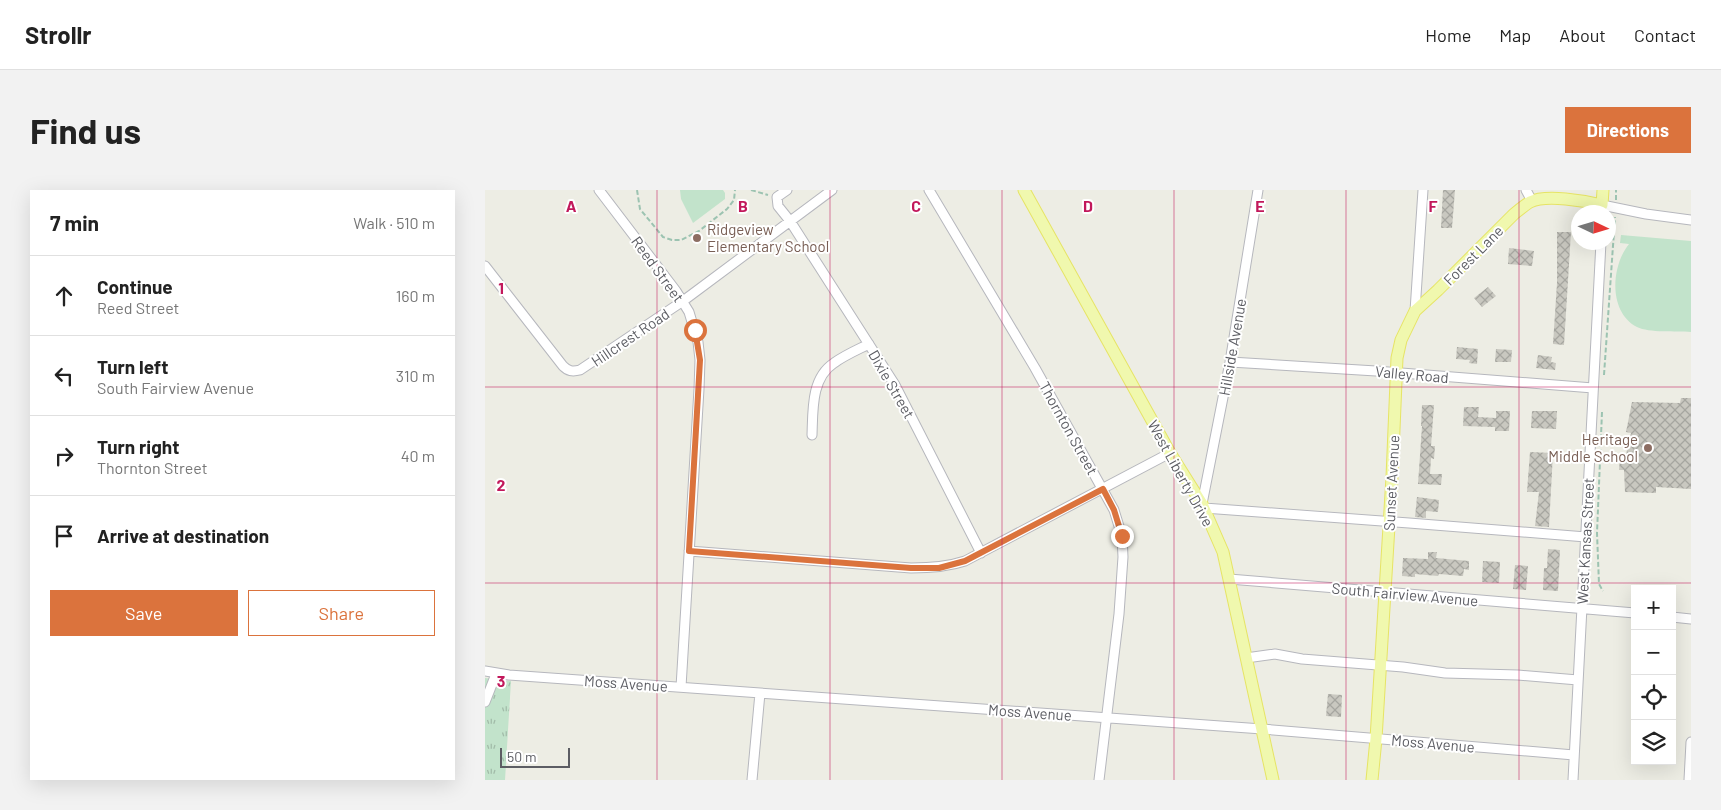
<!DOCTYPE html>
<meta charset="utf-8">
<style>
:root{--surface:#fff;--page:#f2f2f2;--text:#222;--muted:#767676;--line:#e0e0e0;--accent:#db733d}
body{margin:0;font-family:Barlow,sans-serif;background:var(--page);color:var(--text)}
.controls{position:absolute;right:15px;bottom:15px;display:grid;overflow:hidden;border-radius:0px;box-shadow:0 5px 20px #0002}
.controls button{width:45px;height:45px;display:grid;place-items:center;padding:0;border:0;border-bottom:1px solid var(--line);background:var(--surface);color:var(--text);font:25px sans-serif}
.compass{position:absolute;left:1086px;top:15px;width:45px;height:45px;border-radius:50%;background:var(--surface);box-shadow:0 5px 20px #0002;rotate:94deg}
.scale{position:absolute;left:15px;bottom:12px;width:70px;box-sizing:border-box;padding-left:5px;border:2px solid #5c5d63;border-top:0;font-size:14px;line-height:18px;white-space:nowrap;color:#5c5d63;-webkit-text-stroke:4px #fff;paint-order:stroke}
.stop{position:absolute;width:15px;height:15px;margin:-11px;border:4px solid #db733d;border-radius:50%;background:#fff}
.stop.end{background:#db733d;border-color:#fff;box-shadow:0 1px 5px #0008}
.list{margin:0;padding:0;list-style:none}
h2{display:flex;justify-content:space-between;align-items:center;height:65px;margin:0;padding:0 20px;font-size:21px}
h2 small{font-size:16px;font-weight:400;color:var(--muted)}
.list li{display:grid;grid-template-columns:32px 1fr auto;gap:15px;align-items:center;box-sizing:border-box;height:80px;padding:0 20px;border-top:1px solid var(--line)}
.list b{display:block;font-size:19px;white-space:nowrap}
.list p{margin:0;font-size:16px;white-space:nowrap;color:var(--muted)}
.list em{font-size:16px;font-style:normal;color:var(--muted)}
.actions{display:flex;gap:10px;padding:15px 20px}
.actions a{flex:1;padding:11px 0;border:1px solid var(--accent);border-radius:0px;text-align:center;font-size:18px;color:var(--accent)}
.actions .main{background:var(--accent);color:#fff}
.icon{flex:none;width:28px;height:28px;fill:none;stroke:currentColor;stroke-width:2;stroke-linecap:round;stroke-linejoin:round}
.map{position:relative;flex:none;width:1206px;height:590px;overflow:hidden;border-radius:0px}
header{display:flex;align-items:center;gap:30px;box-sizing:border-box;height:70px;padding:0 25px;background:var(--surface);border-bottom:1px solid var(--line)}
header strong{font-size:24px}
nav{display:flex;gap:28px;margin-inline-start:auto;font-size:18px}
.intro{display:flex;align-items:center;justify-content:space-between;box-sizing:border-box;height:120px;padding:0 30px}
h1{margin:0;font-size:35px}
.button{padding:12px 22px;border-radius:0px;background:var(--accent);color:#fff;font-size:18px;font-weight:700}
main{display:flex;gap:30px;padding:0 30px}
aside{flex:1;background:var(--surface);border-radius:0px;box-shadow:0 5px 20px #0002}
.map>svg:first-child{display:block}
.grass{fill:url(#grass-tufts)}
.garden{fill:#c2e3cb}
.building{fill:url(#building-cross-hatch)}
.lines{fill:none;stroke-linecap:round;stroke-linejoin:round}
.minor-casing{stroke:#b6b7bd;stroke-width:11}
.major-casing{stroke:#e6e465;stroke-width:13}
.path{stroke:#9cc3b1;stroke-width:2;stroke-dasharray:5 2.5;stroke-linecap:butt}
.minor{stroke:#fff;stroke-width:9}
.major{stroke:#f0f8ae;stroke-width:11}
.route{stroke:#db733d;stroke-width:6}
.grid{fill:none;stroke:#c2185b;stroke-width:1;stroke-opacity:0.55}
.education-dot{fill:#8d6e63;stroke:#fff;stroke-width:2}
.labels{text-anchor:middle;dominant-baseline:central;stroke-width:4;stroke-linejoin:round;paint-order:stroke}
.education-label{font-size:15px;fill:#785e54;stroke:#fff;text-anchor:start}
.street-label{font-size:15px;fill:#5c5d63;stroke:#fff}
.grid-label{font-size:16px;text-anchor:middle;font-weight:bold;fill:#c2185b;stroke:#fff;stroke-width:4;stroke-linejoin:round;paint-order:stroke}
</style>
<header>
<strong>Strollr</strong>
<nav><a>Home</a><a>Map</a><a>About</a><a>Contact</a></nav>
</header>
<div class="intro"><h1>Find us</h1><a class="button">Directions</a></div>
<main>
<aside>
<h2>7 min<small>Walk · 510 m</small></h2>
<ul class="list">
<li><svg class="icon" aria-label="ahead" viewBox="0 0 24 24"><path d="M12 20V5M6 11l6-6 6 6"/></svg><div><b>Continue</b><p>Reed Street</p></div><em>160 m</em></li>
<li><svg class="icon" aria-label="left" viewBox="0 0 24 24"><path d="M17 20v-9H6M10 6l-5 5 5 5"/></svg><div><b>Turn left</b><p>South Fairview Avenue</p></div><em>310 m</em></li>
<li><svg class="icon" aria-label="right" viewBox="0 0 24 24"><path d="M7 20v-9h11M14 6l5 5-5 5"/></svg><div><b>Turn right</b><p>Thornton Street</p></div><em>40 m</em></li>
<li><svg class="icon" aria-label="arrive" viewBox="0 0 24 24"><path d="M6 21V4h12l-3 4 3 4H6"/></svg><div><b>Arrive at destination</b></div></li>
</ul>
<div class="actions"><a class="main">Save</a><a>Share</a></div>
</aside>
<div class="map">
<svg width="1206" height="590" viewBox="0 0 1206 590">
<defs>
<pattern id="grass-tufts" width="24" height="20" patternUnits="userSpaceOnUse" patternTransform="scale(1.25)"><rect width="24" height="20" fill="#c2e3cb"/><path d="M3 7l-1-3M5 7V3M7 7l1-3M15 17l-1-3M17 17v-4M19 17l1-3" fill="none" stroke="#a1bba8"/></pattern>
<pattern id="building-cross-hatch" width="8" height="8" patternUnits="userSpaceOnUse" patternTransform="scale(1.25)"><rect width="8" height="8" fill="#c9c8c0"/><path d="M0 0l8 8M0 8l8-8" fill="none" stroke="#a6a6a0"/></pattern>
</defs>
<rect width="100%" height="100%" fill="#edede4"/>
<path class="grass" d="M0 488 26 491 20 590H0Z"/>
<path class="garden" d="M195 0H238L240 3V9L208 33 196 9Z
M1136 45 1206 51V142C1191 141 1164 143 1152 137 1123 122 1126 76 1144 54L1135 53Z"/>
<path class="building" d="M958 0H970L967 38H956Z
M1072 42H1086L1079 155 1068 154 1072 93Z
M1024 58 1049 61 1047 76 1023 74Z
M1003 97 1011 106 997 117 989 108Z
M972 157 993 159 992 174 984 173 985 170 971 169Z
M1011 159 1027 160 1026 172H1010Z
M1053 165 1067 167 1066 172 1071 173 1070 180 1051 178Z
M1196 208H1206V299L1171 297V303L1140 302 1139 280H1134L1135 269H1140L1146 243 1141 242 1147 212 1195 213Z
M937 215H949L946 256H950L949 269 946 268 945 284H957L956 295 933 294 937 236H936Z
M979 217H994L993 227 1011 228V221H1025L1024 241H1010V237L978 236Z
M1047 221H1072L1071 239 1046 238Z
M1045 262 1068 263 1064 337 1050 336 1054 302H1042Z
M932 307 954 310 953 322 941 321V328L930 327Z
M1063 359 1075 360 1073 401 1058 400 1059 378H1062Z
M943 362H952L951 368 984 371V380L979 379 978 386 954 384 953 386 930 384V387L917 386 918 368 943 369Z
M998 371 1015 372 1014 393 997 392Z
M1030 375 1043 376 1041 400 1028 399Z
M843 504 857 505 856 527 841 526Z"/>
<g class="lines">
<defs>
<path id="minor" d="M114 0 191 101 204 122 213 152 215 170 214 199 196 497
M302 0 292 7 293 16 305 31 410 195 496 363
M444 0 550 178 629 320 637 346 638 367 634 424 614 590
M1041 0 1047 11
M1117 22V15L1161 24 1206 30
M0 76 78 176C83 181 87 182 95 180L198 111 347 0
M930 121 938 0
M745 172 891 181 1108 198
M327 245C328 220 326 188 349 173 360 165 372 160 384 154
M717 314 745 172 773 0
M719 318 924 333 1101 347
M204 361 426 378C445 378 462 377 480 371L685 263
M744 389 1150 423
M1187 427 1206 429
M761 468 790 464 817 469 918 477 960 483 1033 485 1093 490
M0 481 24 485 777 539 1089 565
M0 512 11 484
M267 590 275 503
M1088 590 1116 52
M1204 590 1206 552"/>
<path id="major" d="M539 0 685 263 717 314 738 362 788 590
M887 590 891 549 907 287 912 168 916 150 930 121 953 100 1029 24C1034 20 1040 15 1045 12 1061 4 1100 11 1117 15L1118 0"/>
</defs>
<use href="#minor" class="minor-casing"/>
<use href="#major" class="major-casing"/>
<path class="path" d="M152 0 155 19 178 47 187 50H196L214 41 242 19 249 10 250 0
M266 0 283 5
M1131 10V0
M1119 185 1130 27
M1117 222 1112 343 1114 394 1118 401"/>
<use href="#minor" class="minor"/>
<use href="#major" class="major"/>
</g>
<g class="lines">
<path class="route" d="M210 140 215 170 204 361 426 378H454L480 371 618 299 629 320 637 346"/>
</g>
<path class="grid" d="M172 0V590M345 0V590M517 0V590M689 0V590M861 0V590M1034 0V590M0 197H1206M0 393H1206"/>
<g class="education-dot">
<circle cx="212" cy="48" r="5"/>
<circle cx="1163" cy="258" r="5"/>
</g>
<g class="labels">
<g class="education-label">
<text x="222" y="39">Ridgeview<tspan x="222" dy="17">Elementary School</tspan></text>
<text x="1153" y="249" text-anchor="end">Heritage<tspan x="1153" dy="17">Middle School</tspan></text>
</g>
<g class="street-label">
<text transform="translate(988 65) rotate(-45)">Forest Lane</text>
<text transform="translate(173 79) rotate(54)">Reed Street</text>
<text transform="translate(145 147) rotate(-34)">Hillcrest Road</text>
<text transform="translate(747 157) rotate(-80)">Hillside Avenue</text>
<text transform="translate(927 184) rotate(5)">Valley Road</text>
<text transform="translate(407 194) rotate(60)">Dixie Street</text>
<text transform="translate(584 238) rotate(61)">Thornton Street</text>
<text transform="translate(696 283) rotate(61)">West Liberty Drive</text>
<text transform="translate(906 293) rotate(-87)">Sunset Avenue</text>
<text transform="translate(1100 351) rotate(-87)">West Kansas Street</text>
<text transform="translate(920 404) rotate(5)">South Fairview Avenue</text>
<text transform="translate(141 493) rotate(4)">Moss Avenue</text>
<text transform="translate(545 522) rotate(4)">Moss Avenue</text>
<text transform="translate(948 553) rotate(5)">Moss Avenue</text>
</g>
</g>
<g class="grid-label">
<text x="86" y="22">A</text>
<text x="258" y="22">B</text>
<text x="431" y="22">C</text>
<text x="603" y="22">D</text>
<text x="775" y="22">E</text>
<text x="948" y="22">F</text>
<text x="16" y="104">1</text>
<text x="16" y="301">2</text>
<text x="16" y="497">3</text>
</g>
</svg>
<div class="controls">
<button>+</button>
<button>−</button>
<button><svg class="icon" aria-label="locate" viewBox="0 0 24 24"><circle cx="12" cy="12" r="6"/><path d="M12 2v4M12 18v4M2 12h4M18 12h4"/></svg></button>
<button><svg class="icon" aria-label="layers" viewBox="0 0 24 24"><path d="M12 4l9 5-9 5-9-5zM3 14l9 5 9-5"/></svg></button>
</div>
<svg class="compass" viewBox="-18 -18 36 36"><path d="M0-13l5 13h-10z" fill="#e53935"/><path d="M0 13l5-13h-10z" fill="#767676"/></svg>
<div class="scale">50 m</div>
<div class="stop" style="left:210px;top:140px"></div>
<div class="stop end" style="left:637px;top:346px"></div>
</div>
</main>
